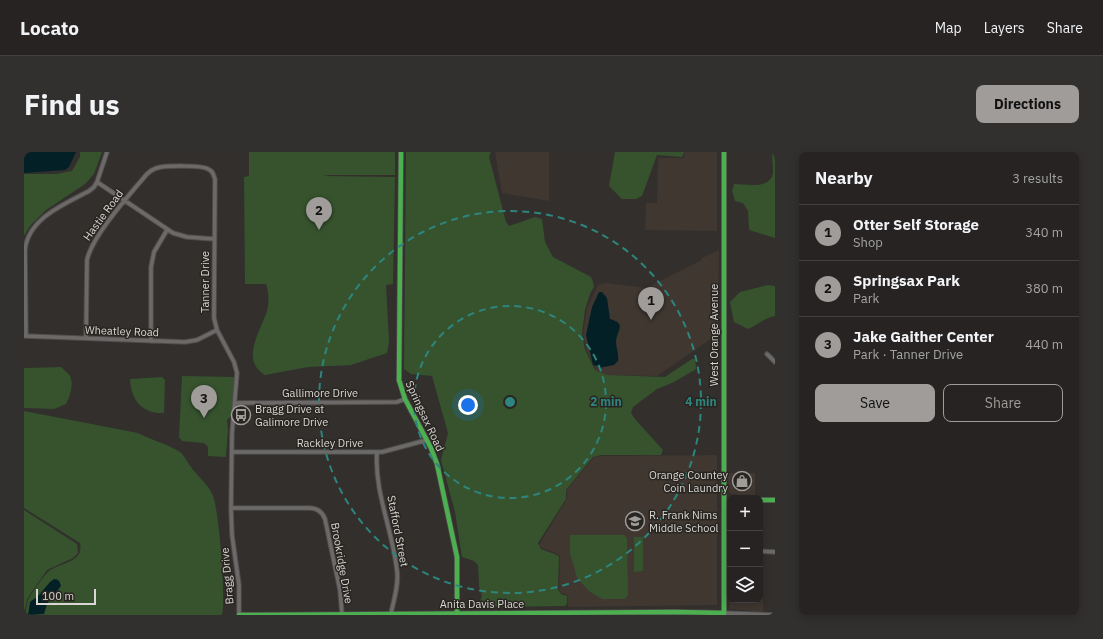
<!DOCTYPE html>
<meta charset="utf-8">
<style>
:root{--surface:#262322;--page:#322f2f;--text:#f1f3f6;--muted:#a4a4a5;--line:#424040;--accent:#9f9c9a}
body{margin:0;font-family:"IBM Plex Sans",sans-serif;background:var(--page);color:var(--text)}
.controls{position:absolute;right:12px;bottom:12px;display:grid;overflow:hidden;border-radius:8px;box-shadow:0 2px 10px #0003}
.controls button{width:36px;height:36px;display:grid;place-items:center;padding:0;border:0;border-bottom:1px solid var(--line);background:var(--surface);color:var(--text);font:20px sans-serif}
.scale{position:absolute;left:12px;bottom:10px;width:60px;box-sizing:border-box;padding-left:4px;border:2px solid #d9d7d4;border-top:0;font-size:11px;line-height:14px;white-space:nowrap;color:#d9d7d4;-webkit-text-stroke:3px #292622;paint-order:stroke}
.you{position:absolute;left:444px;top:253px;width:14px;height:14px;margin:-10px;border:3px solid #fff;border-radius:50%;background:#1a73e8;box-shadow:0 0 0 6px #1a73e833}
.badge{display:grid;place-items:center;width:26px;height:26px;border-radius:50%;background:var(--accent);color:#111;font-size:13px;font-weight:700}
.pin{position:absolute;translate:-50% -33px;filter:drop-shadow(0 1px 2px #0008)}
.pin::after{content:'';position:absolute;top:21px;width:14px;height:12px;background:inherit;clip-path:polygon(0 0,100% 0,50% 100%)}
.list{margin:0;padding:0;list-style:none}
h2{display:flex;justify-content:space-between;align-items:center;height:52px;margin:0;padding:0 16px;font-size:17px}
h2 small{font-size:13px;font-weight:400;color:var(--muted)}
.list li{display:grid;grid-template-columns:26px 1fr auto;gap:12px;align-items:center;box-sizing:border-box;height:56px;padding:0 16px;border-top:1px solid var(--line)}
.list b{display:block;font-size:15px;white-space:nowrap}
.list p{margin:0;font-size:13px;white-space:nowrap;color:var(--muted)}
.list em{font-size:13px;font-style:normal;color:var(--muted)}
.actions{display:flex;gap:8px;padding:12px 16px}
.actions a{flex:1;padding:9px 0;border:1px solid var(--accent);border-radius:8px;text-align:center;font-size:14px;color:var(--accent)}
.actions .main{background:var(--accent);color:#111}
.icon{flex:none;width:22px;height:22px;fill:none;stroke:currentColor;stroke-width:2;stroke-linecap:round;stroke-linejoin:round}
.map{position:relative;flex:none;width:751px;height:463px;overflow:hidden;border-radius:8px}
header{display:flex;align-items:center;gap:24px;box-sizing:border-box;height:56px;padding:0 20px;background:var(--surface);border-bottom:1px solid var(--line)}
header strong{font-size:19px}
nav{display:flex;gap:22px;margin-inline-start:auto;font-size:14px}
.intro{display:flex;align-items:center;justify-content:space-between;box-sizing:border-box;height:96px;padding:0 24px}
h1{margin:0;font-size:28px}
.button{padding:10px 18px;border-radius:8px;background:var(--accent);color:#111;font-size:14px;font-weight:700}
main{display:flex;gap:24px;padding:0 24px}
aside{flex:1;background:var(--surface);border-radius:8px;box-shadow:0 2px 10px #0003}
.map>svg:first-child{display:block}
.built{fill:#3f3730}
.green{fill:#36532e}
.water{fill:#042027}
.lines{fill:none;stroke-linecap:round;stroke-linejoin:round}
.street-casing{stroke:#4f4d4b;stroke-width:5.5}
.fast-casing{stroke:#4f4d4b;stroke-width:6}
.street{stroke:#6c6a69;stroke-width:3.5}
.fast{stroke:#4caf50;stroke-width:4.5}
.ring{fill:none;stroke:#2d857d;stroke-width:2;stroke-dasharray:7 5}
.labels{text-anchor:middle;dominant-baseline:central;stroke-width:3;stroke-linejoin:round;paint-order:stroke}
.street-label{font-size:11px;fill:#d9d7d4;stroke:#292622}
.poi-label{font-size:11px;fill:#d9d7d4;stroke:#292622;text-anchor:start}
.centre{fill:#2d857d;stroke:#292622;stroke-width:2}
.ring-label{font-size:12px;text-anchor:middle;font-weight:bold;fill:#2d857d;stroke:#292622;stroke-width:3;stroke-linejoin:round;paint-order:stroke}
</style>
<header>
<strong>Locato</strong>
<nav><a>Map</a><a>Layers</a><a>Share</a></nav>
</header>
<div class="intro"><h1>Find us</h1><a class="button">Directions</a></div>
<main>
<div class="map">
<svg width="751" height="463" viewBox="0 0 751 463">
<rect width="100%" height="100%" fill="#322f2d"/>
<path class="built" d="M471 0H525V49L478 41Z
M661 0H693V79L621 78 622 51H633L634 6H660Z
M695 98 694 182 633 224 583 223 572 218 562 198 559 181 563 156 574 133 582 131 622 136 678 108V106Z
M693 303V453L544 455V444L540 441H537L535 437 536 405 534 402 518 396 516 394V391L543 347V338L570 305 578 304Z
M704 321H731V343H712L707 342 704 338Z
M736 403H739V460L706 457V405V448H736Z"/>
<path class="green" d="M56 0H78L70 22 61 32 22 58 6 74 0 84V22H32L48 19 56 5Z
M225 0H371V23H305L299 24 371 25 369 132 362 133 365 189 363 201 327 213 284 215 241 223C216 208 236 180 243 159 245 151 245 140 242 132H221L220 25 225 24Z
M382 0H467L465 5 482 70 485 74 511 65 518 67 521 90 529 105 567 125 569 130 570 135 566 142 561 158 558 181 561 198 571 218 583 223 641 225 668 207H671L672 217 669 219 648 231 633 237 609 255 607 261 611 267 639 298 637 303H578L569 305 542 338V347L514 391 517 397 533 403 535 405 534 437 537 442 543 444V452L541 454 454 455 458 444 455 434 454 413 450 409 438 405 431 360 417 308 424 281 408 224 387 222 380 217Z
M591 0H660V1L658 5 633 3 618 44 612 47H598L585 34Z
M748 0H751V86L725 78 724 59 719 51 711 49 708 39 710 32C723 32 747 38 749 20 749 13 748 6 748 0Z
M744 133 751 134V164C740 166 734 173 724 177L710 170 706 150 716 140Z
M37 215C39 217 44 221 46 224 50 233 46 244 42 252L30 257 0 256V216Z
M158 224 211 225V235L207 264 203 268 204 277 202 305 184 304V295L180 291 158 289 155 285Z
M138 225 141 228 140 261C118 262 107 248 106 227Z
M0 259 114 281C127 288 144 292 156 300 160 303 163 310 167 315 174 325 184 332 189 344 195 358 202 448 198 463H1C2 458 3 452 4 448 6 443 21 422 25 419 37 410 60 411 56 391L0 356Z
M0 358 53 392 54 401 49 406 23 418 3 447 0 463Z
M546 383H600L603 386 604 443 601 447H578L565 439 553 426 546 401Z
M610 385H619V419L610 420Z"/>
<path class="water" d="M0 0H52L45 15 41 18 0 21Z
M575 140H578L583 146 586 167C603 172 593 177 592 190 592 196 595 201 594 209L590 213 575 216 574 214 569 213 562 183 568 155Z
M30 427C35 427 36 430 37 434L23 452 20 462 4 463 6 450 14 444 26 430Z"/>
<g class="lines">
<defs>
<path id="street" d="M73 30 149 81 163 85 190 87
M1 184 161 190 173 188 193 178
M2 184 1 98C4 66 41 52 65 39L70 35 73 30 83 0
M62 186 63 108C68 84 106 42 123 22 127 18 131 16 137 15 145 14 178 13 184 17 189 19 189 22 191 27L190 166 193 178 210 210 213 221 208 281 207 356 208 383 215 433V462
M127 189V115L130 100 143 78
M743 202 751 210
M211 251 373 250 381 247
M208 300H358L403 288
M353 300C350 340 369 379 373 419 375 432 370 448 367 461
M207 356H285C293 356 298 359 301 367L316 438 318 462
M736 399 751 400
M700 461 751 463"/>
<path id="fast" d="M377 0 375 228 381 247 407 296 413 312 433 405V461
M700 0V462
M736 348H751
M215 463 651 460 700 461"/>
</defs>
<use href="#street" class="street-casing"/>
<use href="#fast" class="fast-casing"/>
<use href="#street" class="street"/>
<use href="#fast" class="fast"/>
</g>
<g class="ring">
<circle cx="486" cy="250" r="96"/>
<circle cx="486" cy="250" r="191"/>
</g>
<defs>
<symbol id="bus-ring" viewBox="-11 -11 22 22"><circle r="9.5" fill="#292622" stroke="#9f9c9a" stroke-width="1.5"/><path d="M-5-6H5V4H4V6H2V4H-2V6H-4V4H-5ZM-3.5-4V0h7V-4ZM-3.5 1.2v1.5H-2V1.2ZM2 1.2v1.5H3.5V1.2Z" fill="#9f9c9a"/></symbol>
<symbol id="shop-ring" viewBox="-11 -11 22 22"><circle r="9.5" fill="#292622" stroke="#9f9c9a" stroke-width="1.5"/><path d="M-5-2.5h2.3a2.7 3.5 0 0 1 5.4 0H5L5.5 6h-11ZM-1.5-2.5h3a1.5 2.3 0 0 0-3 0Z" fill="#9f9c9a"/></symbol>
<symbol id="school-ring" viewBox="-11 -11 22 22"><circle r="9.5" fill="#292622" stroke="#9f9c9a" stroke-width="1.5"/><path d="M0-5L7-2L0 1L-7-2ZM-4 1L0 2.5L4 1V4Q0 6-4 4Z" fill="#9f9c9a"/></symbol>
</defs>
<g fill-rule="evenodd">
<use href="#bus-ring" x="206" y="252" width="22" height="22"/>
<use href="#shop-ring" x="707" y="318" width="22" height="22"/>
<use href="#school-ring" x="600" y="358" width="22" height="22"/>
</g>
<g class="labels">
<g class="street-label">
<text transform="translate(79 63) rotate(-54)">Hastie Road</text>
<text transform="translate(181 130) rotate(-90)">Tanner Drive</text>
<text transform="translate(98 179) rotate(2)">Wheatley Road</text>
<text transform="translate(690 183) rotate(-90)">West Orange Avenue</text>
<text x="296" y="241">Gallimore Drive</text>
<text transform="translate(401 264) rotate(65)">Springsax Road</text>
<text x="306" y="291">Rackley Drive</text>
<text transform="translate(374 379) rotate(79)">Stafford Street</text>
<text transform="translate(318 411) rotate(80)">Brookridge Drive</text>
<text transform="translate(203 424) rotate(-95)">Bragg Drive</text>
<text x="458" y="452">Anita Davis Place</text>
</g>
<g class="poi-label">
<text x="231" y="257">Bragg Drive at<tspan x="231" dy="13">Galimore Drive</tspan></text>
<text x="704" y="323" text-anchor="end">Orange Countey<tspan x="704" dy="13">Coin Laundry</tspan></text>
<text x="625" y="363">R. Frank Nims<tspan x="625" dy="13">Middle School</tspan></text>
</g>
</g>
<circle cx="486" cy="250" r="6" class="centre"/>
<g class="ring-label">
<text x="582" y="254">2 min</text>
<text x="677" y="254">4 min</text>
</g>
</svg>
<div class="controls">
<button>+</button>
<button>−</button>
<button><svg class="icon" aria-label="layers" viewBox="0 0 24 24"><path d="M12 4l9 5-9 5-9-5zM3 14l9 5 9-5"/></svg></button>
</div>
<div class="scale">100 m</div>
<div class="you"></div>
<div class="pin badge" style="left:627px;top:168px">1</div>
<div class="pin badge" style="left:295px;top:78px">2</div>
<div class="pin badge" style="left:180px;top:266px">3</div>
</div>
<aside>
<h2>Nearby<small>3 results</small></h2>
<ul class="list">
<li><span class="badge">1</span><div><b>Otter Self Storage</b><p>Shop</p></div><em>340 m</em></li>
<li><span class="badge">2</span><div><b>Springsax Park</b><p>Park</p></div><em>380 m</em></li>
<li><span class="badge">3</span><div><b>Jake Gaither Center</b><p>Park · Tanner Drive</p></div><em>440 m</em></li>
</ul>
<div class="actions"><a class="main">Save</a><a>Share</a></div>
</aside>
</main>
